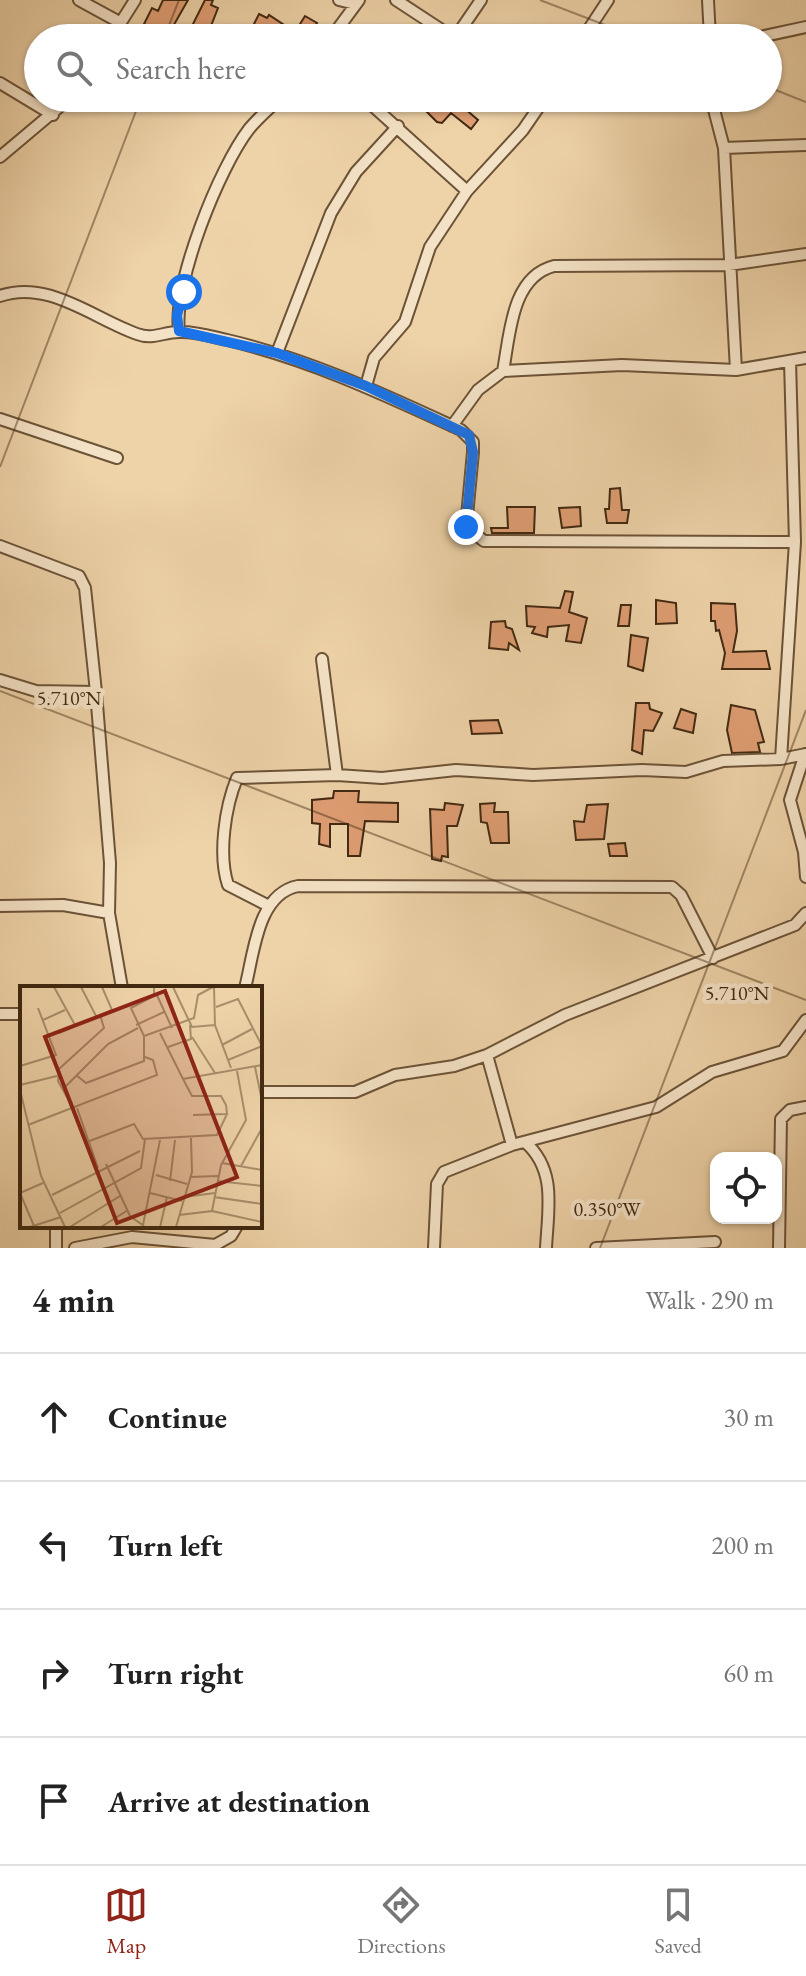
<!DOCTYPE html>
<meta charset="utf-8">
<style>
:root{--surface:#fff;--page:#f2f2f2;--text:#222;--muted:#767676;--line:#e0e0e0;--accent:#8f2418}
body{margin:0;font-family:"EB Garamond",serif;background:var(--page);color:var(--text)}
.controls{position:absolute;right:24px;bottom:24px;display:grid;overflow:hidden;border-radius:16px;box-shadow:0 2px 6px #0004}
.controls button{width:72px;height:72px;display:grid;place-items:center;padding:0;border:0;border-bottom:2px solid var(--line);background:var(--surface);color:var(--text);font:40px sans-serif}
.stop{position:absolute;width:24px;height:24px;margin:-18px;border:6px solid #1a73e8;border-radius:50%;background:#fff}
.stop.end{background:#1a73e8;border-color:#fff;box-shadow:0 2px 8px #0008}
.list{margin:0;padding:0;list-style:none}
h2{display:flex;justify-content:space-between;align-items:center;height:104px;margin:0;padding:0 32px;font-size:34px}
h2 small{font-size:26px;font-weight:400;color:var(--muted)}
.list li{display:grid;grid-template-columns:52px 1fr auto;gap:24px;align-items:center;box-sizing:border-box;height:128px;padding:0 32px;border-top:2px solid var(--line)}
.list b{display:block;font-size:30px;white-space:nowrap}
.list em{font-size:26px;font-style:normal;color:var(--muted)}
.icon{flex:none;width:44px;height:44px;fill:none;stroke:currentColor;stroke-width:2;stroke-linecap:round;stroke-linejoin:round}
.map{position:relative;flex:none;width:806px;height:1248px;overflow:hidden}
.search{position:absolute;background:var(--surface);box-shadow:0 2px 6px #0004;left:24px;right:24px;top:24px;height:88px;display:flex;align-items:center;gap:20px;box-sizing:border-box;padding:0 28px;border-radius:44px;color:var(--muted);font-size:30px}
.sheet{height:616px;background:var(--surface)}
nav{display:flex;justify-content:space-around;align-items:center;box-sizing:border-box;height:112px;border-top:2px solid var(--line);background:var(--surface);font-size:22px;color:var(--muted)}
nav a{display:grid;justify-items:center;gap:4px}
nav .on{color:var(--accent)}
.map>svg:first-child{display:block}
.building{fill:#df9d72;stroke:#412911;stroke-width:2}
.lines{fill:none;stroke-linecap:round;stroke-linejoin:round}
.street-casing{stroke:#6c5337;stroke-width:14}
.street{stroke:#f4e2c6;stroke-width:10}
.route{stroke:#1a73e8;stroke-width:10}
.ticks{fill:none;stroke:#412911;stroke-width:2;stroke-opacity:0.45}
.inset-road{fill:none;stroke:#a98e6c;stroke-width:2}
.view{fill:#8f2418;fill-opacity:0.15;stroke:#8f2418;stroke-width:4}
.inset-edge{fill:none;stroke:#412911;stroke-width:4}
.ticks-label{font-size:20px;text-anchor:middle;fill:#412911;stroke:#f4e2c6;stroke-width:8;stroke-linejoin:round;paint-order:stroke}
</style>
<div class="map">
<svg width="806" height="1248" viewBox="0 0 806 1248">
<rect width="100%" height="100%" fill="#eed2a8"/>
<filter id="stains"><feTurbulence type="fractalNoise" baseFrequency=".0025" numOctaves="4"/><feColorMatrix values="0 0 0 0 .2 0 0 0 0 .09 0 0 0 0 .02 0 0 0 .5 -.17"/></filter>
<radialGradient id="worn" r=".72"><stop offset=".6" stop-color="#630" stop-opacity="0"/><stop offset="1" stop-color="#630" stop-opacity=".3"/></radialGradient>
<path class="building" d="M163 0H188L167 37 159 33 157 37 146 31 148 26 144 24 152 8 158 11Z
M205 0H213L211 5 218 8 209 31 219 38H186Z
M259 14 267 18 269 15 295 32 305 16 317 23 313 28 318 31 314 38H254L250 32Z
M413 98H473L464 108 478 120 471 129 451 113 442 123 437 122Z
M620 488 622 510H629L627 523H607L605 509H609L610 489Z
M507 507H535L534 533H492L491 528H508Z
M580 507 581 526 562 528 559 508Z
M565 591 573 592 569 612 587 618 581 643 566 641 569 625 548 627 547 637 532 633 535 627 527 626 526 606 560 608Z
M656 600 676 603 677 623 656 624Z
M711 603 735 604 737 631 733 652 766 651 770 669H722L725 653 719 630 716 631 715 621H711Z
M621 605H631L629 626H618Z
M505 621 506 627 512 629 519 650 509 643 508 650 489 648 491 622Z
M631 635 648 638 643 671 628 666Z
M636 703H649L650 709 662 713 653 731 644 730 642 754 632 750Z
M731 705 755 710 764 742 758 743 760 752 732 753 727 730Z
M681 709 696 714 693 733 674 728Z
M498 720 502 733 472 734 470 721Z
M334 791H359L358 802 398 803V822L365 821 360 856H348V824H330V847L319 844 320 824 312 823V800L333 798Z
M445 803 463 805 457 826H447L448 857 442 856 441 861 432 859 430 809 444 810Z
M495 803 494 812H508L509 843H491L487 823 481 822 480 804Z
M608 804 604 839 576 840 574 821 584 822 587 805Z
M625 843 627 856H610L608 844Z"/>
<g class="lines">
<defs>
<path id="street" d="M79 0 121 23
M339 0 355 4
M396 0 454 38
M708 0 710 38
M111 38 135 0
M331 38 359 0
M455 38 481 0
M583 38 608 0
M755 38 806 27
M0 83 53 115
M364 98 467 191
M711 98 724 148 736 370
M724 148 806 145
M0 157 70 98
M0 296C48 279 94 319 137 334 153 340 163 332 179 332 194 331 213 337 227 340 309 359 385 395 461 430L473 442V452L466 527 484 541 795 542
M179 331C173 283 219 168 249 129 258 118 270 108 280 98
M277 353 331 213 356 172 398 126
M503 371 622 365 736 370 806 358
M366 386 374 358 405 322 430 247 467 191 523 130 545 98
M0 419 117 458
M452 426 478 390 503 371C510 335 511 277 554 266L729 265 806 254
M0 546 79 576 85 588 96 692 36 691 0 680
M322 659 337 775
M96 692 110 863 109 913 122 988
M805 754 790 800 804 852 806 877
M781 759 795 542 790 361
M0 906 63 905 109 913
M269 906 228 885C218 855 225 807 237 778L337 775 382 778 456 770 533 775 642 770 686 772 723 761 781 759 806 754
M245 988C254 954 257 894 298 886L672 887 681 895 713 958
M0 1014H22
M487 1055 512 1145
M260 1092H355L395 1075 454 1066 487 1055 565 1015 795 925 806 913
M525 1142C557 1170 548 1209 546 1248
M56 1226V1248
M75 1248 132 1237 215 1245 231 1236 237 1226
M434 1248 437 1184 444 1172 512 1145 656 1107 712 1072 783 1051 806 1020
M596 1248 715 1242
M779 1248 781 1119 790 1110 806 1107"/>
</defs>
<use href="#street" class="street-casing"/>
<use href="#street" class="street"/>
</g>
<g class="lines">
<path class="route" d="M184 292 177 315 179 331 277 353 366 386 469 435 473 452 466 527"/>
</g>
<path class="ticks" d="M540 0 639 38M164 38 179 0M768 87 806 102M0 467 141 98M0 691 806 1000M600 1248 806 710"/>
<g transform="translate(20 986)">
<rect width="242" height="242" fill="#eed2a8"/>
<path class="inset-road" d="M34 1 55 39M61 1 76 30M153 1 172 41 195 39M194 1 195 39 211 82M136 7 152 42M196 21 218 13 242 60M23 34 45 24M116 39 144 26M39 47 92 24 82 1M140 47 163 93M124 50 174 32 178 9 193 1M172 51 195 87M202 59 232 43M148 61 171 53 170 39M208 74 242 60M0 80 36 69 18 22M235 81 242 115M56 89 66 97 124 75V50L111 22 134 10V1M0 99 37 90M44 102 88 58 118 42M0 104 21 190 45 241M57 122 78 182M54 124 38 95 39 83 84 42 80 29M173 129 207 128 206 119 201 110H172L163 93 242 79M8 139 137 89 133 74 125 71M67 156 114 138 123 153 197 149 207 128M202 177 242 184M86 178 110 230 124 240M221 180 242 142M136 189 167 198M170 191 198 190M150 195 155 154M197 195 242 200M0 207 14 240M0 207 23 197M130 207 162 215M32 209 120 165M164 211 195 207M194 211 242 218M192 225 242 236M40 227 121 182 125 153M159 229 192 225 201 179 226 134 217 85M123 239 140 154M10 241 41 231M50 241 100 210M81 241 108 224M140 241 147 211M156 241 172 186 171 152"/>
<path class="view" d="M145 5 217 191 97 237 25 51Z"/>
<rect width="242" height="242" class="inset-edge"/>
</g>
<g class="ticks-label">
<text x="69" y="705">5.710°N</text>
<text x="737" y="1000">5.710°N</text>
<text x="607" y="1216">0.350°W</text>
</g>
<rect width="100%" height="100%" filter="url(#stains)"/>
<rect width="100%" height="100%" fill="url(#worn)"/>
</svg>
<div class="controls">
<button><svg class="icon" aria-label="locate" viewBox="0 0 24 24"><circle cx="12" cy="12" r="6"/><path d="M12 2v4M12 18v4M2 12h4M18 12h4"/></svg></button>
</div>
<div class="stop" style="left:184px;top:292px"></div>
<div class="stop end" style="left:466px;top:527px"></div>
<div class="search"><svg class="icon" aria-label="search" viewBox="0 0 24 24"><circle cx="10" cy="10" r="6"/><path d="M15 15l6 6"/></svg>Search here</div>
</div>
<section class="sheet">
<h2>4 min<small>Walk · 290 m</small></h2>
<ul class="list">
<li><svg class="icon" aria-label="ahead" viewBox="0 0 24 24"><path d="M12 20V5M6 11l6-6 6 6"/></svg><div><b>Continue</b></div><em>30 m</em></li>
<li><svg class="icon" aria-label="left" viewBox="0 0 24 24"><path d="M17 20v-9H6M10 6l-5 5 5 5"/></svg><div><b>Turn left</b></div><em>200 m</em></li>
<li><svg class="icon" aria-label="right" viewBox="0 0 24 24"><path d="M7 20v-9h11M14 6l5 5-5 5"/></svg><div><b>Turn right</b></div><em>60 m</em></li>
<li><svg class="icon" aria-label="arrive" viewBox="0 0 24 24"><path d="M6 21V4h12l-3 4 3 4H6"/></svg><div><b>Arrive at destination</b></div></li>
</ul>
</section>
<nav>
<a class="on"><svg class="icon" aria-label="map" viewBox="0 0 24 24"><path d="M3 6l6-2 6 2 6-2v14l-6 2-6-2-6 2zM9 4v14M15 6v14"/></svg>Map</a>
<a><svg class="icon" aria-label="directions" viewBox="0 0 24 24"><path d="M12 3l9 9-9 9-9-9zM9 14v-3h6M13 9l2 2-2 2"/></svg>Directions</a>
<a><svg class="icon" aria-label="saved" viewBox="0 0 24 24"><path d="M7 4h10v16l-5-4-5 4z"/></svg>Saved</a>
</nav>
